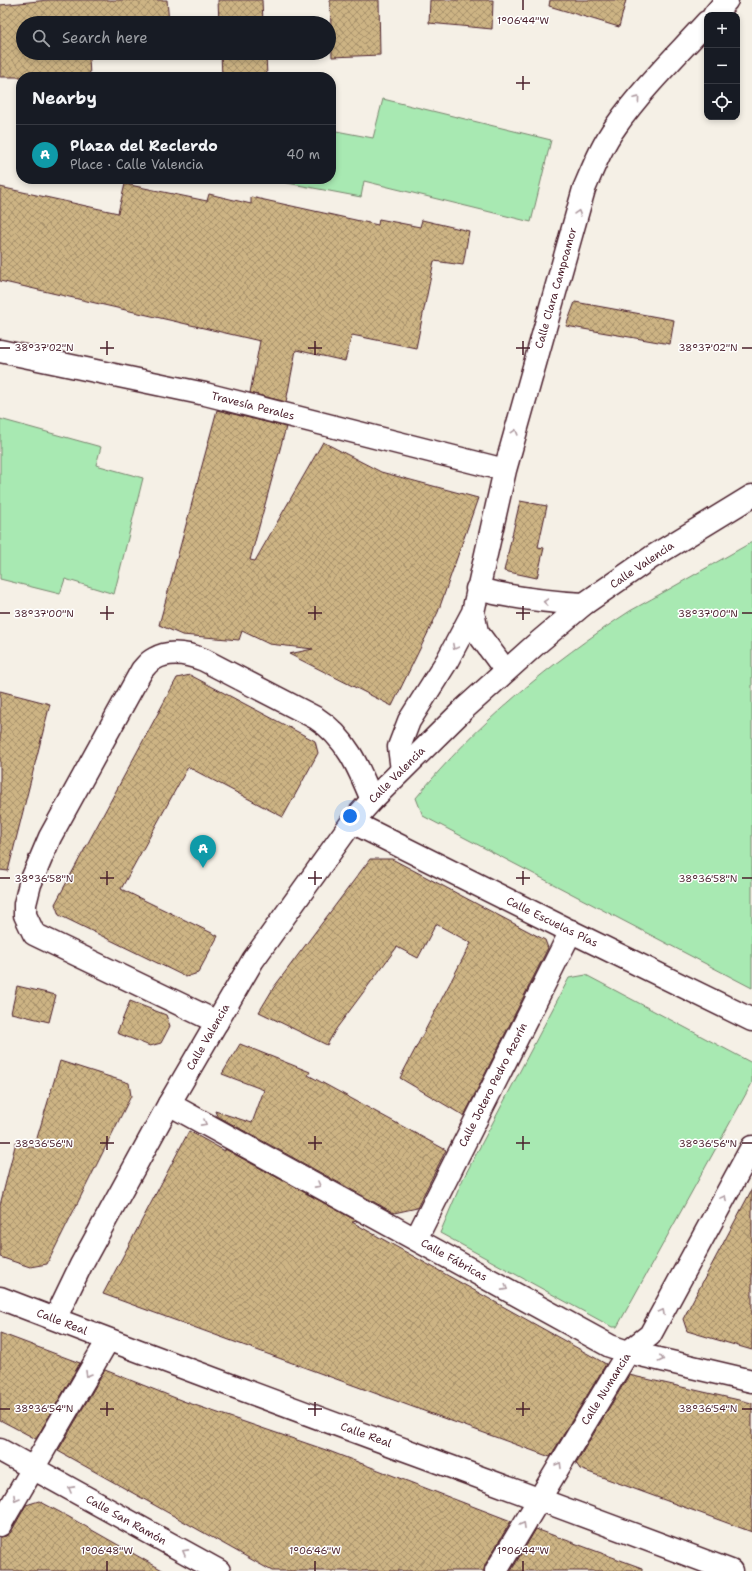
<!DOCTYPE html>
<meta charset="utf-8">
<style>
:root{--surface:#171b24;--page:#242831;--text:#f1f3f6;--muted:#9ea1a6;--line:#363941;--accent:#0f766e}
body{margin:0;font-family:"Shantell Sans",sans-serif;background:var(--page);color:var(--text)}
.controls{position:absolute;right:12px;top:12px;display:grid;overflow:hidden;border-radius:8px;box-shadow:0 2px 6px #0003}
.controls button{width:36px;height:36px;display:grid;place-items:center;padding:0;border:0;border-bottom:1px solid var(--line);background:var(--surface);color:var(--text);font:20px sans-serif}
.you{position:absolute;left:350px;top:816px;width:14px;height:14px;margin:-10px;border:3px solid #fff;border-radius:50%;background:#1a73e8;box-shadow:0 0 0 6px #1a73e833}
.badge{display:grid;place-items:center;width:26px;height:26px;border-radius:50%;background:var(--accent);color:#fff;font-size:13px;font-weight:700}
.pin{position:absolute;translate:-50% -33px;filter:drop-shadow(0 1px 2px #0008)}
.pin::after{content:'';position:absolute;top:21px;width:14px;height:12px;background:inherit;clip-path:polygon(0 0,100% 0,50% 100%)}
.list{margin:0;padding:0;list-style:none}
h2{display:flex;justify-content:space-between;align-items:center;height:52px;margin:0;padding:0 16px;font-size:17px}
h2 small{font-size:13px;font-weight:400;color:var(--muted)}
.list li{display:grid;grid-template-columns:26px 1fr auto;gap:12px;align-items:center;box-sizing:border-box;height:60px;padding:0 16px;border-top:1px solid var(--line)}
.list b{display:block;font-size:15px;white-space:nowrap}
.list p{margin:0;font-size:13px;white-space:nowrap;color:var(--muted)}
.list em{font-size:13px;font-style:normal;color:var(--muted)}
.icon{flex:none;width:22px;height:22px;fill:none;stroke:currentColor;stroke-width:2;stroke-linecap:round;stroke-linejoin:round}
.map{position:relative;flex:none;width:752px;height:1571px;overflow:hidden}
.search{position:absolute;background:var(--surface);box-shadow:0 2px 6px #0003;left:16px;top:16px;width:320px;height:44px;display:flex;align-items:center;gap:10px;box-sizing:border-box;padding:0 14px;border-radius:22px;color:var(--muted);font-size:15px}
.panel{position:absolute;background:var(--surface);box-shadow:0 2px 6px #0003;left:16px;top:72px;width:320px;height:112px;border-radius:16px}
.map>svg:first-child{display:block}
.green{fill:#a8e9b2;stroke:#79846e}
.building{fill:url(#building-cross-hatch);stroke:#4a1f2b}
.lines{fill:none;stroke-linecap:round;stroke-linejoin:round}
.street-casing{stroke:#4a1f2b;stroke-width:25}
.secondary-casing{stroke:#4a1f2b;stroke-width:25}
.street{stroke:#fff;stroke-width:22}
.secondary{stroke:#fff;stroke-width:22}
.oneway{stroke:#ae9aa0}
.ticks{fill:none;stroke:#4a1f2b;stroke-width:1.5}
.labels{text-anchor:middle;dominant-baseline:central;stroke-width:3;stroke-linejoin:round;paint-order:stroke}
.street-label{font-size:11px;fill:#4a1f2b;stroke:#fff}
.ticks-label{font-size:10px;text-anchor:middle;fill:#4a1f2b;stroke:#fff;stroke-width:3;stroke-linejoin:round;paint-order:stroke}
</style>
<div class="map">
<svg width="752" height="1571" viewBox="0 0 752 1571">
<defs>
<pattern id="building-cross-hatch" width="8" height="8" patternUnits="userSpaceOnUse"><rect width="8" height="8" fill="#cdb484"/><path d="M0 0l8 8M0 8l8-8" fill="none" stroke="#a8926c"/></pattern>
</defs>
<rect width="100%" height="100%" fill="#f5f0e6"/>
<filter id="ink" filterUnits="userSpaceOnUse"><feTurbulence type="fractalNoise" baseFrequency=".025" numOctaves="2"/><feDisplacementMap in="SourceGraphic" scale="8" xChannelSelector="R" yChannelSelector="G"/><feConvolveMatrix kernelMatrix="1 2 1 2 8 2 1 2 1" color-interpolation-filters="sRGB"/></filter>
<g filter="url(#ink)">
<path class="green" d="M383 99 551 140 531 222 364 181 361 197 266 179H331V130L373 138Z
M0 419 101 447 96 465 143 478 114 594 65 579 60 594 0 579Z
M752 542V988L423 816 416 798C476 724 550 663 630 611 644 603 659 595 673 587 699 572 726 557 752 542Z
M586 975 752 1063V1083L617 1327H612L440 1233 463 1179 569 978Z"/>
<path class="building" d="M48 0H167L169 23H23V53H131L89 57 90 77H0V5Z
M218 0H262L263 23H219Z
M330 0H379L380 55 332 57Z
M430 0H493L492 29 429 23Z
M550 0H626L619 27 549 6Z
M221 53H266L267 77H222Z
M125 184 207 201 209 194 251 204V197L378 225 379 219 420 227 422 220 469 231 463 265 434 261 416 348 352 335 345 361 296 350 286 402 250 393 260 341 0 281V187L118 213Z
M575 302 674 320 670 344 566 326Z
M217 410 286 427 250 560 255 561 323 442 381 472 478 498 438 612 392 706 289 654 313 649 269 644 242 631 239 640 182 635 159 625Z
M520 501 547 506 538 547 544 548 537 578 504 571Z
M190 675 315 741 318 753 283 817 188 767 121 889 218 936 198 973 186 977 59 915 55 904 177 678Z
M0 691 50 704 8 871 0 870Z
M370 859H392L545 940 548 948 464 1116 400 1078 471 943 436 924 418 958 397 947 336 1029 327 1045 259 1012 274 987Z
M17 986 56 995 49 1022 11 1013Z
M130 1001 166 1015 170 1026 161 1043 150 1046 117 1033Z
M240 1044 310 1072 308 1075 446 1150 417 1208 394 1213 217 1116 215 1111 252 1123 264 1090 222 1074Z
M60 1061 129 1083 131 1096 47 1264 30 1267 0 1257V1205L16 1142 34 1148Z
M189 1131 225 1151V1149L357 1221 352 1222 606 1364 550 1457 103 1294Z
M752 1189V1350L687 1331 683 1319Z
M0 1333 80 1363 36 1439 0 1420Z
M105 1370 183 1401 329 1451 511 1521 485 1565 484 1571H272L58 1451Z
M629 1375 752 1403V1532L580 1469 576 1463Z
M39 1501 69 1517 164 1571H0V1537L6 1536 11 1532 26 1505Z
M536 1529 642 1568V1571H511Z"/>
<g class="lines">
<defs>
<path id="street" d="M714 15 727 0
M0 351 205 394 505 470
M477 589C513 598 548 602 584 604
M506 671 477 632 473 612 505 470 584 189C593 168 602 145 616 126 642 89 676 56 707 22
M402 770 399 747 409 721 447 661 473 612
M352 822 574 933 752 1020
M217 1022 34 934 25 915V904L30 884 50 837 142 670C145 667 149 661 154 659 169 650 189 654 204 660L316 718C346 737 359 768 372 800
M169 1104 610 1346 628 1352 752 1381
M416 1239 571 931
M0 1450 219 1571
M0 1525 108 1340
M496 1571 628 1352 650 1335 752 1147"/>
<path id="secondary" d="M0 1298C243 1392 488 1479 731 1571
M55 1319 81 1265 169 1104 253 960 352 822 372 800 464 709 534 646 584 604 652 557 752 496"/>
</defs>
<use href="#street" class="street-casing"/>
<use href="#secondary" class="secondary-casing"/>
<use href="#street" class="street"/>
<use href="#secondary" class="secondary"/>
</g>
<defs><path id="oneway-chevron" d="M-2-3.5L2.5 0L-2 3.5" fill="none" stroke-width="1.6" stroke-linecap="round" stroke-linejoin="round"/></defs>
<g class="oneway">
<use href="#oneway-chevron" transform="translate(637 99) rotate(-50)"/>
<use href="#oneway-chevron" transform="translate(578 213) rotate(-74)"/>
<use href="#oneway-chevron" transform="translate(515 432) rotate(-74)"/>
<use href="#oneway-chevron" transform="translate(546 602) rotate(-175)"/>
<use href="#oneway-chevron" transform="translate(455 647) rotate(118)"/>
<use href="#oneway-chevron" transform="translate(204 1123) rotate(29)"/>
<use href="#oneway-chevron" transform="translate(318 1185) rotate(29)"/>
<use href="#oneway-chevron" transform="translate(724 1198) rotate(-62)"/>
<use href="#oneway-chevron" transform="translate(505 1288) rotate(29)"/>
<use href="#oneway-chevron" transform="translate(662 1312) rotate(-62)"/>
<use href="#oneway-chevron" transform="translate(661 1359) rotate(13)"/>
<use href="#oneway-chevron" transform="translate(88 1374) rotate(120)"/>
<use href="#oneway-chevron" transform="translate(559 1465) rotate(-59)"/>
<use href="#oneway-chevron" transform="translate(71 1489) rotate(-151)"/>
<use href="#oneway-chevron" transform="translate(16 1498) rotate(120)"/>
<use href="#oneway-chevron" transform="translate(523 1525) rotate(-60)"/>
<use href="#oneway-chevron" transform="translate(185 1552) rotate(-151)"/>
</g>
</g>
<path class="ticks" d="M523 0V10M523 76V90M516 83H530M107 341V355M315 341V355M523 341V355M0 348H10M100 348H114M308 348H322M516 348H530M742 348H752M107 606V620M315 606V620M523 606V620M0 613H10M100 613H114M308 613H322M516 613H530M742 613H752M107 871V885M315 871V885M523 871V885M0 878H10M100 878H114M308 878H322M516 878H530M742 878H752M107 1136V1150M315 1136V1150M523 1136V1150M0 1143H10M100 1143H114M308 1143H322M516 1143H530M742 1143H752M107 1402V1416M315 1402V1416M523 1402V1416M0 1409H10M100 1409H114M308 1409H322M516 1409H530M742 1409H752M107 1561V1571M315 1561V1571M523 1561V1571"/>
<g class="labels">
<g class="street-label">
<text transform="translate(556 288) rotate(-74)">Calle Clara Campoamor</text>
<text transform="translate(253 406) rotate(14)">Travesía Perales</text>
<text transform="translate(642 565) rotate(-34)">Calle Valencia</text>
<text transform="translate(397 775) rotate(-45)">Calle Valencia</text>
<text transform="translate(552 922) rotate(26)">Calle Escuelas Pías</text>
<text transform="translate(208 1037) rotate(-60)">Calle Valencia</text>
<text transform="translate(493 1085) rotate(-63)">Calle Jotero Pedro Azorín</text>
<text transform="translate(454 1260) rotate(29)">Calle Fábricas</text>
<text transform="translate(62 1322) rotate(21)">Calle Real</text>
<text transform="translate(606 1389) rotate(-58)">Calle Numancia</text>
<text transform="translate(366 1435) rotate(20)">Calle Real</text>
<text transform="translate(126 1520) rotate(29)">Calle San Ramón</text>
</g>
</g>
<g class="ticks-label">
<text x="523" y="24">1°06'44"W</text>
<text x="44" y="351">38°37'02"N</text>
<text x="708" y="351">38°37'02"N</text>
<text x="44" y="617">38°37'00"N</text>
<text x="708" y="617">38°37'00"N</text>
<text x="44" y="882">38°36'58"N</text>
<text x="708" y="882">38°36'58"N</text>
<text x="44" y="1147">38°36'56"N</text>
<text x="708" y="1147">38°36'56"N</text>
<text x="44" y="1412">38°36'54"N</text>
<text x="708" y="1412">38°36'54"N</text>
<text x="107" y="1554">1°06'48"W</text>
<text x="315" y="1554">1°06'46"W</text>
<text x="523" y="1554">1°06'44"W</text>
</g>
</svg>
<div class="controls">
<button>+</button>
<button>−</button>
<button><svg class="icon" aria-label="locate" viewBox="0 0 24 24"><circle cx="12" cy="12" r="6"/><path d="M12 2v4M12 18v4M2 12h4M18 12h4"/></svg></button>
</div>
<div class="you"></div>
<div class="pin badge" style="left:203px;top:868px;background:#0f9aa8">A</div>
<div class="search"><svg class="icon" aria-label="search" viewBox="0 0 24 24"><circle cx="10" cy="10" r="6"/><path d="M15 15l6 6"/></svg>Search here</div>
<section class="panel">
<h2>Nearby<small></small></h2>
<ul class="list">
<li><span class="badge" style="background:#0f9aa8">A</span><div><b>Plaza del Reclerdo</b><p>Place · Calle Valencia</p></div><em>40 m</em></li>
</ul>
</section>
</div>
